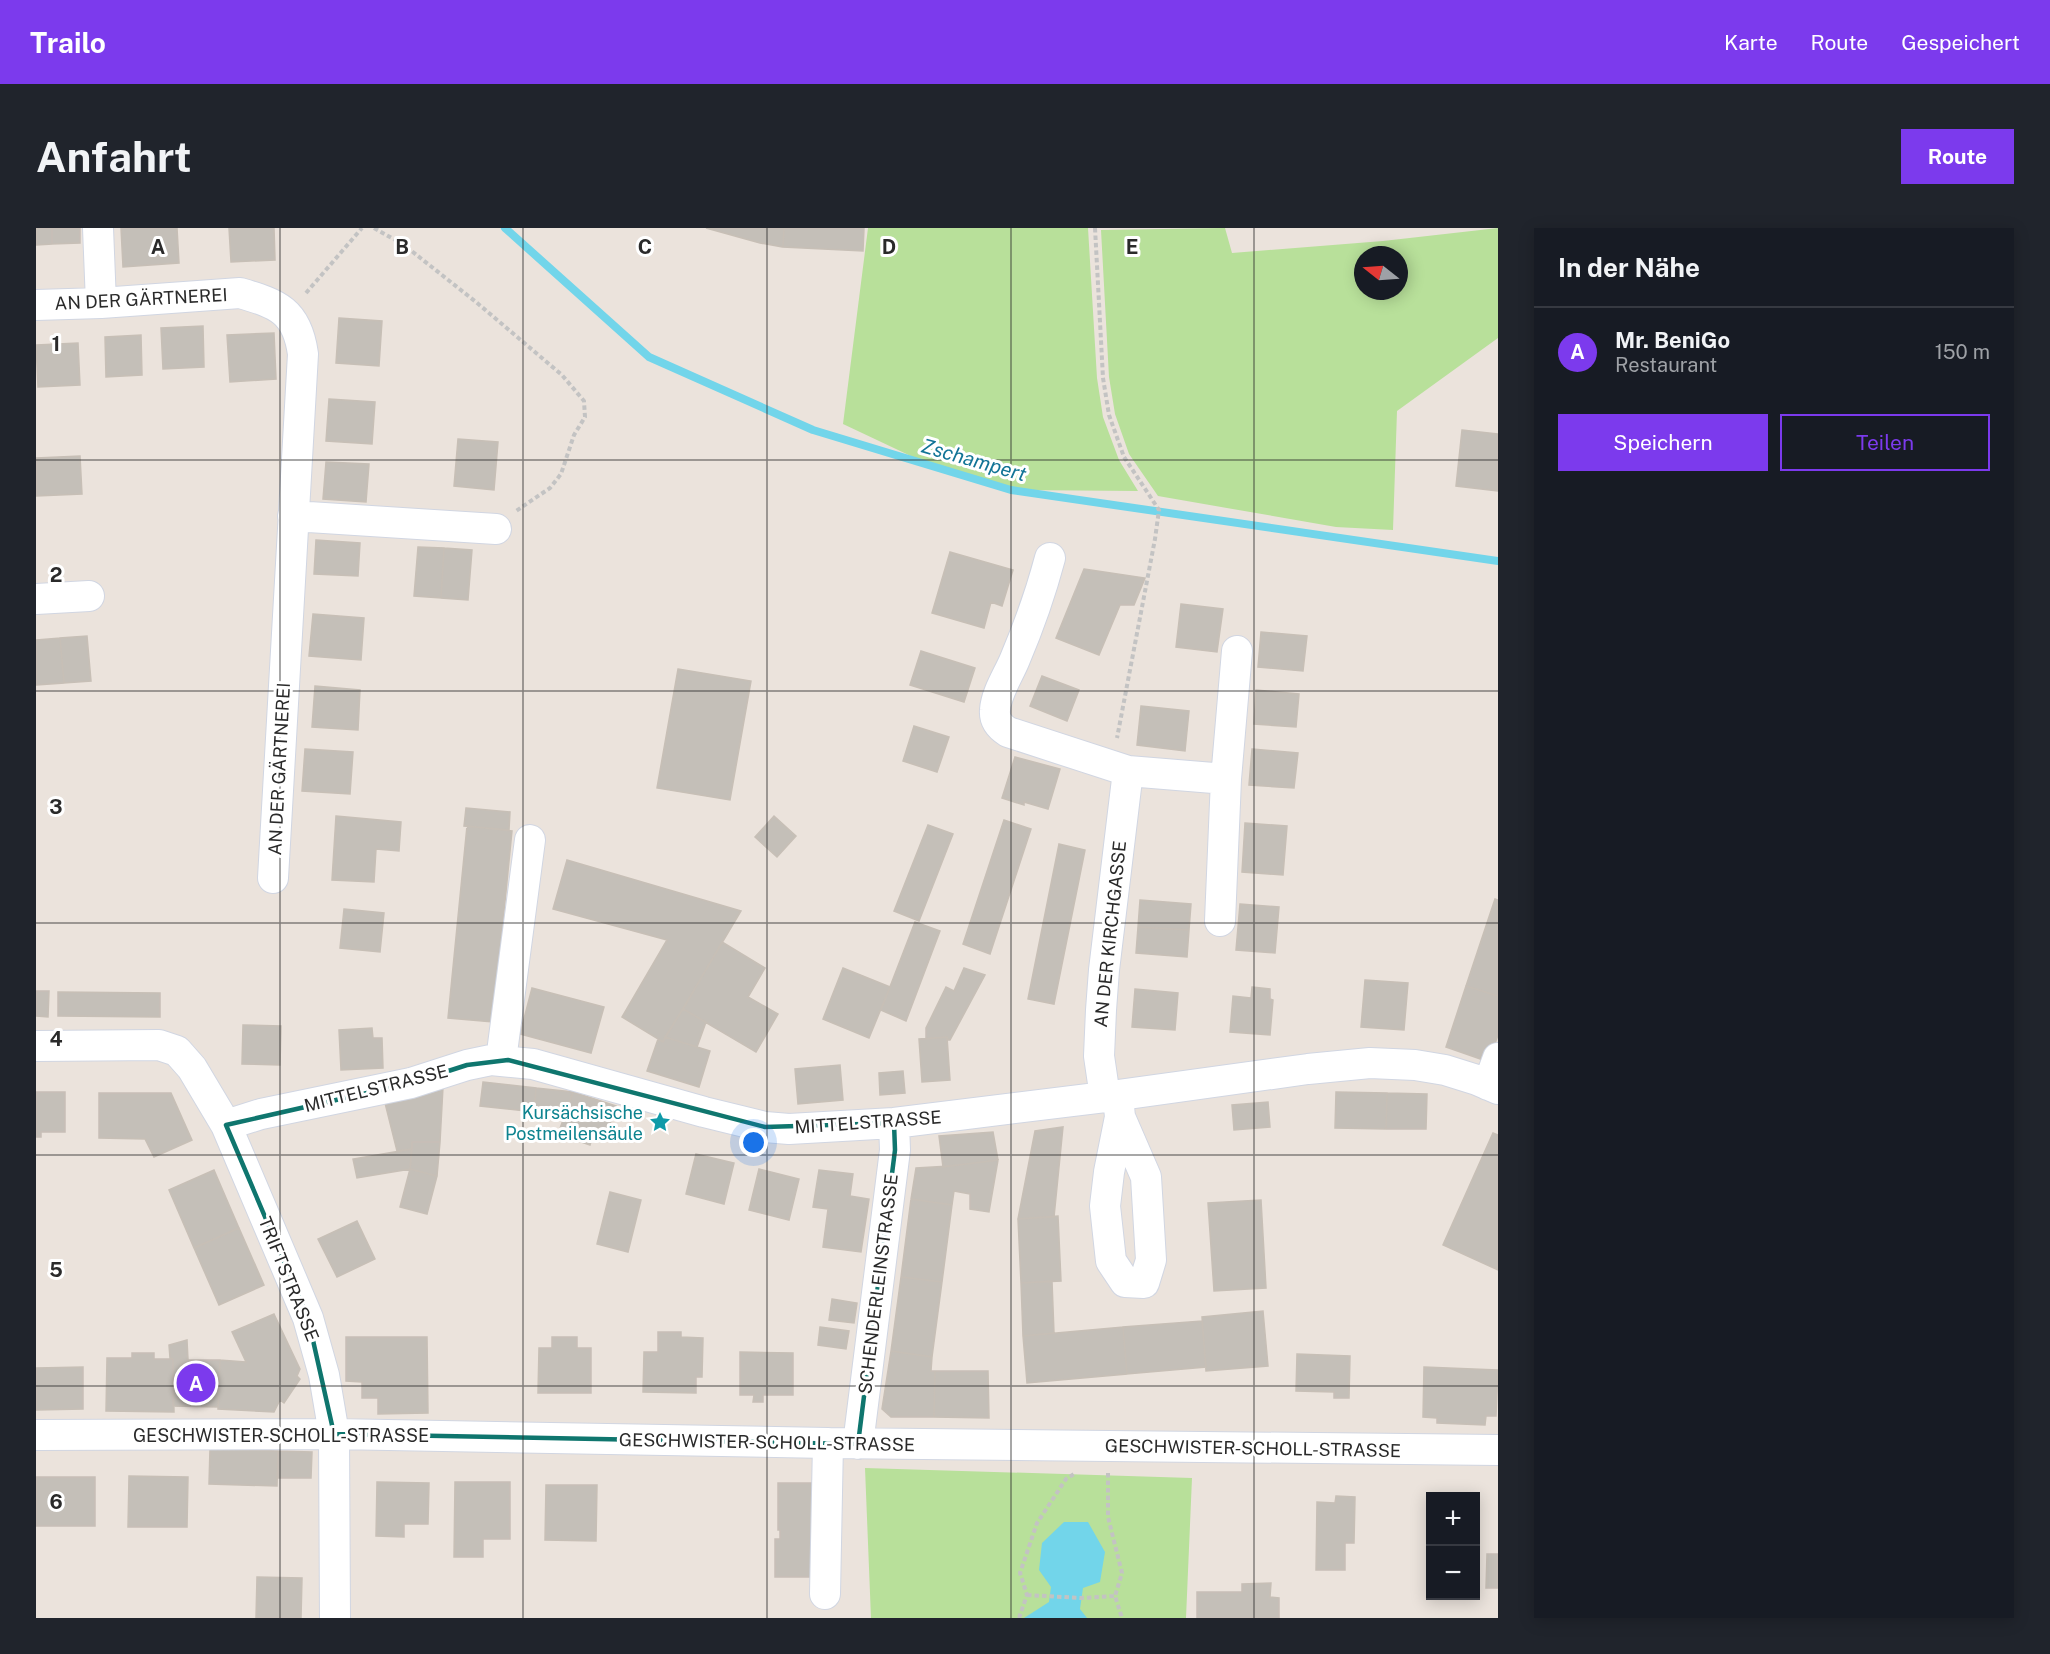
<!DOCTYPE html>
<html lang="de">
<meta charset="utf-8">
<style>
:root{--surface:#171b24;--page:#20242c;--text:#f1f3f6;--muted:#9ea1a6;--line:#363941;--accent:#7c3aed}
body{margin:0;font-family:"Public Sans",sans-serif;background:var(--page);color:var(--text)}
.controls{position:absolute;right:18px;bottom:18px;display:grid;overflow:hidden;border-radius:0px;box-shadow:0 3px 15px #0003}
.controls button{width:54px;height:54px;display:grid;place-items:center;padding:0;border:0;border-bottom:2px solid var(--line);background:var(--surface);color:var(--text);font:30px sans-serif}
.compass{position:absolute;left:1318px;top:18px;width:54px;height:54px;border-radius:50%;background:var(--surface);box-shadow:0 3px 15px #0003;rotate:287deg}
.you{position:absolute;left:718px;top:915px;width:21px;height:21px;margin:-15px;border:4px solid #fff;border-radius:50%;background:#1a73e8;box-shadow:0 0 0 9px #1a73e833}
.badge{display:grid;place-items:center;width:39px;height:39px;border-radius:50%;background:var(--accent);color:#fff;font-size:20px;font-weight:700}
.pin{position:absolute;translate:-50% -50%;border:3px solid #fff;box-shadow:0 2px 6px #0006}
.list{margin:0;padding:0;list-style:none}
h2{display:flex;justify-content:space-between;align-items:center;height:78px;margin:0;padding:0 24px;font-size:26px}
h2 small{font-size:20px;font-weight:400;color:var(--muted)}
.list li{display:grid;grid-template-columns:39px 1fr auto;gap:18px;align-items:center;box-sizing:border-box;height:90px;padding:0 24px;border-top:2px solid var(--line)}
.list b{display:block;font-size:22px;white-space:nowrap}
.list p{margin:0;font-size:20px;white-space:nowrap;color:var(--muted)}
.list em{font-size:20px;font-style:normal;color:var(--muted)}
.actions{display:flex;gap:12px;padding:18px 24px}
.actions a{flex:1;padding:14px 0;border:2px solid var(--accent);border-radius:0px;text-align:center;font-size:21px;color:var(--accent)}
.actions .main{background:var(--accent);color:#fff}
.map{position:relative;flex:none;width:1462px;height:1390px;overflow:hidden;border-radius:0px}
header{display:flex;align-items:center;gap:36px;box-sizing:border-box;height:84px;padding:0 30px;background:var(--accent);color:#fff}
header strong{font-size:28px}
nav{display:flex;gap:33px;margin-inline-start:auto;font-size:21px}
.intro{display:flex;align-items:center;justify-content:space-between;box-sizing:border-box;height:144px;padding:0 36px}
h1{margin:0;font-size:42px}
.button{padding:15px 27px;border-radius:0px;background:var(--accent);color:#fff;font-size:21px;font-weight:700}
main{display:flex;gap:36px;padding:0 36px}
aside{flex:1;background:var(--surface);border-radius:0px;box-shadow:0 3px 15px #0003}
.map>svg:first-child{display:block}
.green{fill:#b8e09a;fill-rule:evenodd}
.water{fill:#72d5ea}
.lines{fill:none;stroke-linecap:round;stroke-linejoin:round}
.stream{stroke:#72d5ea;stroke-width:8}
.building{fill:#c4bfb8;stroke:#c7bfb6;stroke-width:1.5}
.minor-casing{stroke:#d1d6e2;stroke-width:32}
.path{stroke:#c3c3c3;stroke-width:4;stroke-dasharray:4.5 3;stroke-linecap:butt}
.minor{stroke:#fff;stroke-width:30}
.marked{fill:none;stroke:#0f766e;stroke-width:4.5;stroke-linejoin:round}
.grid{fill:none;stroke:#2a2a2a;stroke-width:1.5;stroke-opacity:0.55}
.labels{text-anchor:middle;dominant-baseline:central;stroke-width:6;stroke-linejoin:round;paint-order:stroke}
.street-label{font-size:18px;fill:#2a2a2a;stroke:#fff}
.culture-label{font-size:18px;fill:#0d838f;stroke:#fff;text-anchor:end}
.water-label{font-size:20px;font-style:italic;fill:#127496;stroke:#fff}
.grid-label{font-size:20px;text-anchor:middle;font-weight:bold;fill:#2a2a2a;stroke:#fff;stroke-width:6;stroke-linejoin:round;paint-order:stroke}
</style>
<header>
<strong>Trailo</strong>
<nav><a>Karte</a><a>Route</a><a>Gespeichert</a></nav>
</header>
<div class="intro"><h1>Anfahrt</h1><a class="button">Route</a></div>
<main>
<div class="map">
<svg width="1462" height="1390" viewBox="0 0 1462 1390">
<rect width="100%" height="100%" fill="#ebe3dc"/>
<path class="green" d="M832 0H1052L1061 150 1067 189 1083 232 1102 263 975 262 896 238 807 196Z
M1189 0 1196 25 1347 13 1462 0V110L1361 183 1357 302 1300 299 1122 268 1093 226 1079 186 1073 149 1065 2ZM1327 27H1363V63H1327Z
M829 1240 1156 1250 1150 1390H835Z"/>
<path class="water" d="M1028 1294H1052L1069 1324 1064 1354 1047 1360 1044 1381 1051 1390H988L1013 1374 1015 1359 1003 1342 1006 1315Z"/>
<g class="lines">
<path class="stream" d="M469 0 613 129 777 202 975 262 1462 333"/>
</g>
<path class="building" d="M0 0H16V16L0 17Z
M16 0H44V15L16 16Z
M85 0H141L143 35 87 39Z
M193 0H238L239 32 195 34Z
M670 0H748L747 19 724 15Z
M748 0H828L827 23 747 19Z
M303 90 346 93 343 138 300 135Z
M167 98 168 139 127 141 125 100Z
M238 105 240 151 194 154 191 107Z
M105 107 106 147 70 149 69 109Z
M42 115 44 157 2 159 0 117Z
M293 171 339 174 336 216 290 213Z
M1426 202 1462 206V263L1420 258Z
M422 211 462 214 458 262 418 258Z
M44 228 46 266 0 268V230Z
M290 234 333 236 330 274 287 271Z
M280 312 324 315 322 348 278 346Z
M382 319 408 320 405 370 378 368Z
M408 320 436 322 432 372 405 370Z
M914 324 977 342 966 378 955 374 948 400 896 385Z
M1048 341 1109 350 1098 377H1084L1063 427 1020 410Z
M1145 376 1187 381 1181 424 1140 419Z
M277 386 328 390 325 432 273 428Z
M1225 404 1271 408 1267 443 1222 439Z
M51 408 55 453 28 455 24 410Z
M24 410 28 455 0 457V412Z
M885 423 939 440 928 474 874 457Z
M642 441 715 453 694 572 621 560Z
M1006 448 1043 462 1031 493 994 478Z
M279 458 324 462 322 502 276 499Z
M1220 462 1263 466 1260 499 1218 496Z
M1105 478 1153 483 1149 523 1101 517Z
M878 498 913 509 901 544 867 533Z
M269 521 317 524 314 566 266 563Z
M1216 521 1262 525 1258 560 1213 557Z
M979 529 1024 541 1012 581 988 574V577L966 570Z
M430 580 474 584 473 602 428 598Z
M300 588 365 594 363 623 340 621 338 654 296 652Z
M738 588 760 608 741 629 719 609Z
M968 592 995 601 954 726 927 716Z
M1209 595 1251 598 1247 647 1206 644Z
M892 597 917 606 883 693 858 683Z
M431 598 476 603 457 794 412 790Z
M1023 616 1049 622 1018 776 992 771Z
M531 632 705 683 627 814 586 789 631 712 517 681Z
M1459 671 1462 672V768L1430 758Z
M1104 672 1155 676 1153 702 1102 699Z
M1204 676 1243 679 1239 725 1200 722Z
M308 681 348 685 344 724 304 720Z
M879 694 904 703 870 793 845 782Z
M1102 699 1153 702 1151 729 1100 725Z
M686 714 729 740 712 769 742 786 720 824 647 781Z
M807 740 854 759 833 810 787 791Z
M928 740 949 747 914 812H912L911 809 890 811V800L910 759 918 763Z
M1329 752 1372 755 1368 802 1325 799Z
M1430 758 1462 768V807L1453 834 1410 819Z
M1216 759 1234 761V771L1237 772 1234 807 1194 804 1197 768 1215 770Z
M496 760 568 779 555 825 484 806Z
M1099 761 1142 765 1139 802 1096 799Z
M0 763H13L12 789 0 788Z
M22 764 124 765V789L22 788Z
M647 781 670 794 661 819 629 809Z
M207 797 245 798 244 837 206 836Z
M336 800 337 810H346L347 840 305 842 303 802Z
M629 809 674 823 663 859 611 843 622 811 627 814Z
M911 809 914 852 886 854 883 811Z
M804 837 807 872 762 876 759 841Z
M867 843 869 865 844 867 843 845Z
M447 854 500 860 498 884 444 878Z
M407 859 404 914H376V921L361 923 349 875Z
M500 860 537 864 529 887 498 884Z
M0 864H29V904H5V909H0Z
M537 864 580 878 569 911 557 907 554 917 522 906Z
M1300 864 1351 865 1350 901 1299 900Z
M63 865H135L156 912 118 929 109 911 63 910Z
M1351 865 1391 866 1390 901H1350Z
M1232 874 1234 899 1198 902 1196 877Z
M1027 899 1018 989 982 991 999 903Z
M957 904 962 932 907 939 903 908Z
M1457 905 1462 907V1042L1407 1017Z
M376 914H404L401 948 374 941Z
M376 921 374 941 321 950 317 931Z
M660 926 698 935 688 976 650 966Z
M962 932 953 984 934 981V966L918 963 916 977 875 971 880 940 914 938Z
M374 941 401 948 391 986 364 979Z
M723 941 763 951 753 992 713 982Z
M178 942 203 1000 158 1020 133 962Z
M783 942 817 946 814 968 833 971 825 1024 787 1019 792 981 777 979Z
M574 964 605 972 592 1024 561 1016Z
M875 971 916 977 906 1054 865 1049Z
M1225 972 1230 1060 1178 1063 1172 975Z
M1022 988 1025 1053 985 1055 982 991Z
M321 993 339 1031 301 1049 282 1011Z
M203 1000 228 1057 183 1077 158 1020Z
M865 1049 906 1054 896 1129 855 1123Z
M1016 1053 1018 1105 987 1108 985 1055Z
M796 1071 821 1075 818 1095 793 1092Z
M1227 1083 1232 1138 1170 1143 1166 1089Z
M238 1086 264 1141 261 1148 264 1151 248 1175 244 1172 238 1184 182 1181 184 1132 210 1134 196 1104Z
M1166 1093 1170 1139 1091 1146 1087 1099Z
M784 1099 813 1103 810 1121 782 1117Z
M1087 1099 1091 1146 991 1155 987 1108Z
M622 1104H645V1109L667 1110 666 1149H660V1165L607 1164 608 1124H622Z
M310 1109H391L392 1185 342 1186V1170H326V1154L310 1153Z
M516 1109H541V1120H555V1165H502L503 1120H516Z
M151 1112 152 1132H184L182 1179 137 1178V1131L134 1130 133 1117Z
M855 1123 896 1129 895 1143H899L898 1189H855L846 1181Z
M704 1124 757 1125V1167H727V1174H717L718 1167H704Z
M96 1125H118V1131H137L138 1184 70 1183 71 1130H96Z
M1261 1126 1314 1128 1313 1170H1298V1164L1260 1163Z
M47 1139V1181L0 1182V1140Z
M1388 1139 1462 1142 1460 1188H1450L1449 1197 1401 1195V1190L1387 1189Z
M899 1143H952L953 1190 898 1189Z
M174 1221 242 1223 241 1258 173 1256Z
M242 1223 276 1224 275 1250H242Z
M93 1248 152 1249 151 1299H92Z
M0 1249H59V1298H0Z
M341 1254 393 1255 392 1296H368V1309L340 1308Z
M419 1254H474V1311H447V1329H418Z
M742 1255H778L777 1349H739V1311H744V1302H742Z
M510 1257H561L560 1313 509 1312Z
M1300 1268 1319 1269 1318 1315H1309V1342H1280L1281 1274 1299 1275Z
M1451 1326H1462V1360H1450Z
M221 1349 266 1350 265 1390H220Z
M1235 1355 1234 1369 1243 1370V1390H1161V1364H1206V1356Z"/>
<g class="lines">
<defs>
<path id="minor" d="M62 0 65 75
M0 77 65 75 204 65C242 76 261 83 267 126L237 650
M257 288 460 301
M1014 330C1005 364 993 398 979 431 973 446 960 465 959 482 958 493 964 499 972 504L1092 543 1190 551 1201 423
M0 371 53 368
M1184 693 1190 551
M0 818 123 817 141 823 156 840 190 897 272 1090 288 1147 298 1206 299 1390
M465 832 494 612
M1452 857 1462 830
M1082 868 1084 889 1073 944 1069 978 1075 1033 1089 1054 1108 1055 1115 1032 1110 949 1084 889
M1069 869 1063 828 1065 782 1068 742 1092 543
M190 897 225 886 375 855 431 837 455 832 497 836 668 884 729 899 753 901 858 895 1069 869 1272 841 1334 835 1379 837 1409 842 1441 852 1462 861
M0 1207 298 1206 792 1215 1462 1222
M822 1216 859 922 858 895
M789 1366 792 1215"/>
</defs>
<use href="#minor" class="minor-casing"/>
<path class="path" d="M338 0 368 17 440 74 526 147 548 173 549 189 538 207 525 246 514 260 480 283
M1059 0 1067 150 1073 187 1088 229 1123 282 1119 311 1081 510
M270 65 326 0
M1072 1245V1289L1086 1345 1079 1368 1086 1390
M991 1367 1045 1370 1079 1368
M983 1390 991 1367 984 1345 1001 1295 1030 1251 1038 1246"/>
<use href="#minor" class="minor"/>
</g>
<path class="marked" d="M472 832 729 899 858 895 859 922 822 1216 298 1206 272 1090 190 897 375 855 431 837Z"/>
<path class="grid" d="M244 0V1390M487 0V1390M731 0V1390M975 0V1390M1218 0V1390M0 232H1462M0 463H1462M0 695H1462M0 927H1462M0 1158H1462"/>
<defs>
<symbol id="sight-bare" viewBox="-9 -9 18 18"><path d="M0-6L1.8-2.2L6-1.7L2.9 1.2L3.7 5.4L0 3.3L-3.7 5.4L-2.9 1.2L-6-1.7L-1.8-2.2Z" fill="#0f9aa8" stroke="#fff" stroke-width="2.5" paint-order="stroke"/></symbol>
</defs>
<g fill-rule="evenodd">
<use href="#sight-bare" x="609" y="879" width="30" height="30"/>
</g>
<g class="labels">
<g class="street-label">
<text transform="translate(105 71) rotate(-3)">AN DER GÄRTNEREI</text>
<text transform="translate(243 541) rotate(-87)">AN DER GÄRTNEREI</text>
<text transform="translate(1074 706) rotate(-84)">AN DER KIRCHGASSE</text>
<text transform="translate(340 860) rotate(-14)">MITTELSTRASSE</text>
<text transform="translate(832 894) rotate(-4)">MITTELSTRASSE</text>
<text transform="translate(253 1051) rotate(68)">TRIFTSTRASSE</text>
<text transform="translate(842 1056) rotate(-83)">SCHENDERLEINSTRASSE</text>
<text x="245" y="1207">GESCHWISTER-SCHOLL-STRASSE</text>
<text transform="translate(731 1214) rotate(1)">GESCHWISTER-SCHOLL-STRASSE</text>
<text transform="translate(1217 1220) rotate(1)">GESCHWISTER-SCHOLL-STRASSE</text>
</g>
<g class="culture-label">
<text x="607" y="884">Kursächsische<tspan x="607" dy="21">Postmeilensäule</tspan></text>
</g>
<g class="water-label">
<text transform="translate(938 232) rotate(16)">Zschampert</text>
</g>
</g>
<g class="grid-label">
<text x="122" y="26">A</text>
<text x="366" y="26">B</text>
<text x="609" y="26">C</text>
<text x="853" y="26">D</text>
<text x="1096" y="26">E</text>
<text x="20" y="123">1</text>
<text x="20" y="354">2</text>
<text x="20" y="586">3</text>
<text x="20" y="818">4</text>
<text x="20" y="1049">5</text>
<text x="20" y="1281">6</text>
</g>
</svg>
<div class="controls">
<button>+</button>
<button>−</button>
</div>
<svg class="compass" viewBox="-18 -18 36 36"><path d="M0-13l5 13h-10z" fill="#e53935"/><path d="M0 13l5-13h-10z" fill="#9ea1a6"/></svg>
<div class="you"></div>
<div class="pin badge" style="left:160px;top:1155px">A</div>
</div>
<aside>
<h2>In der Nähe<small></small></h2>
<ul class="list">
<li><span class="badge">A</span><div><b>Mr. BeniGo</b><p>Restaurant</p></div><em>150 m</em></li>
</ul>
<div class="actions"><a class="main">Speichern</a><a>Teilen</a></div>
</aside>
</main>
